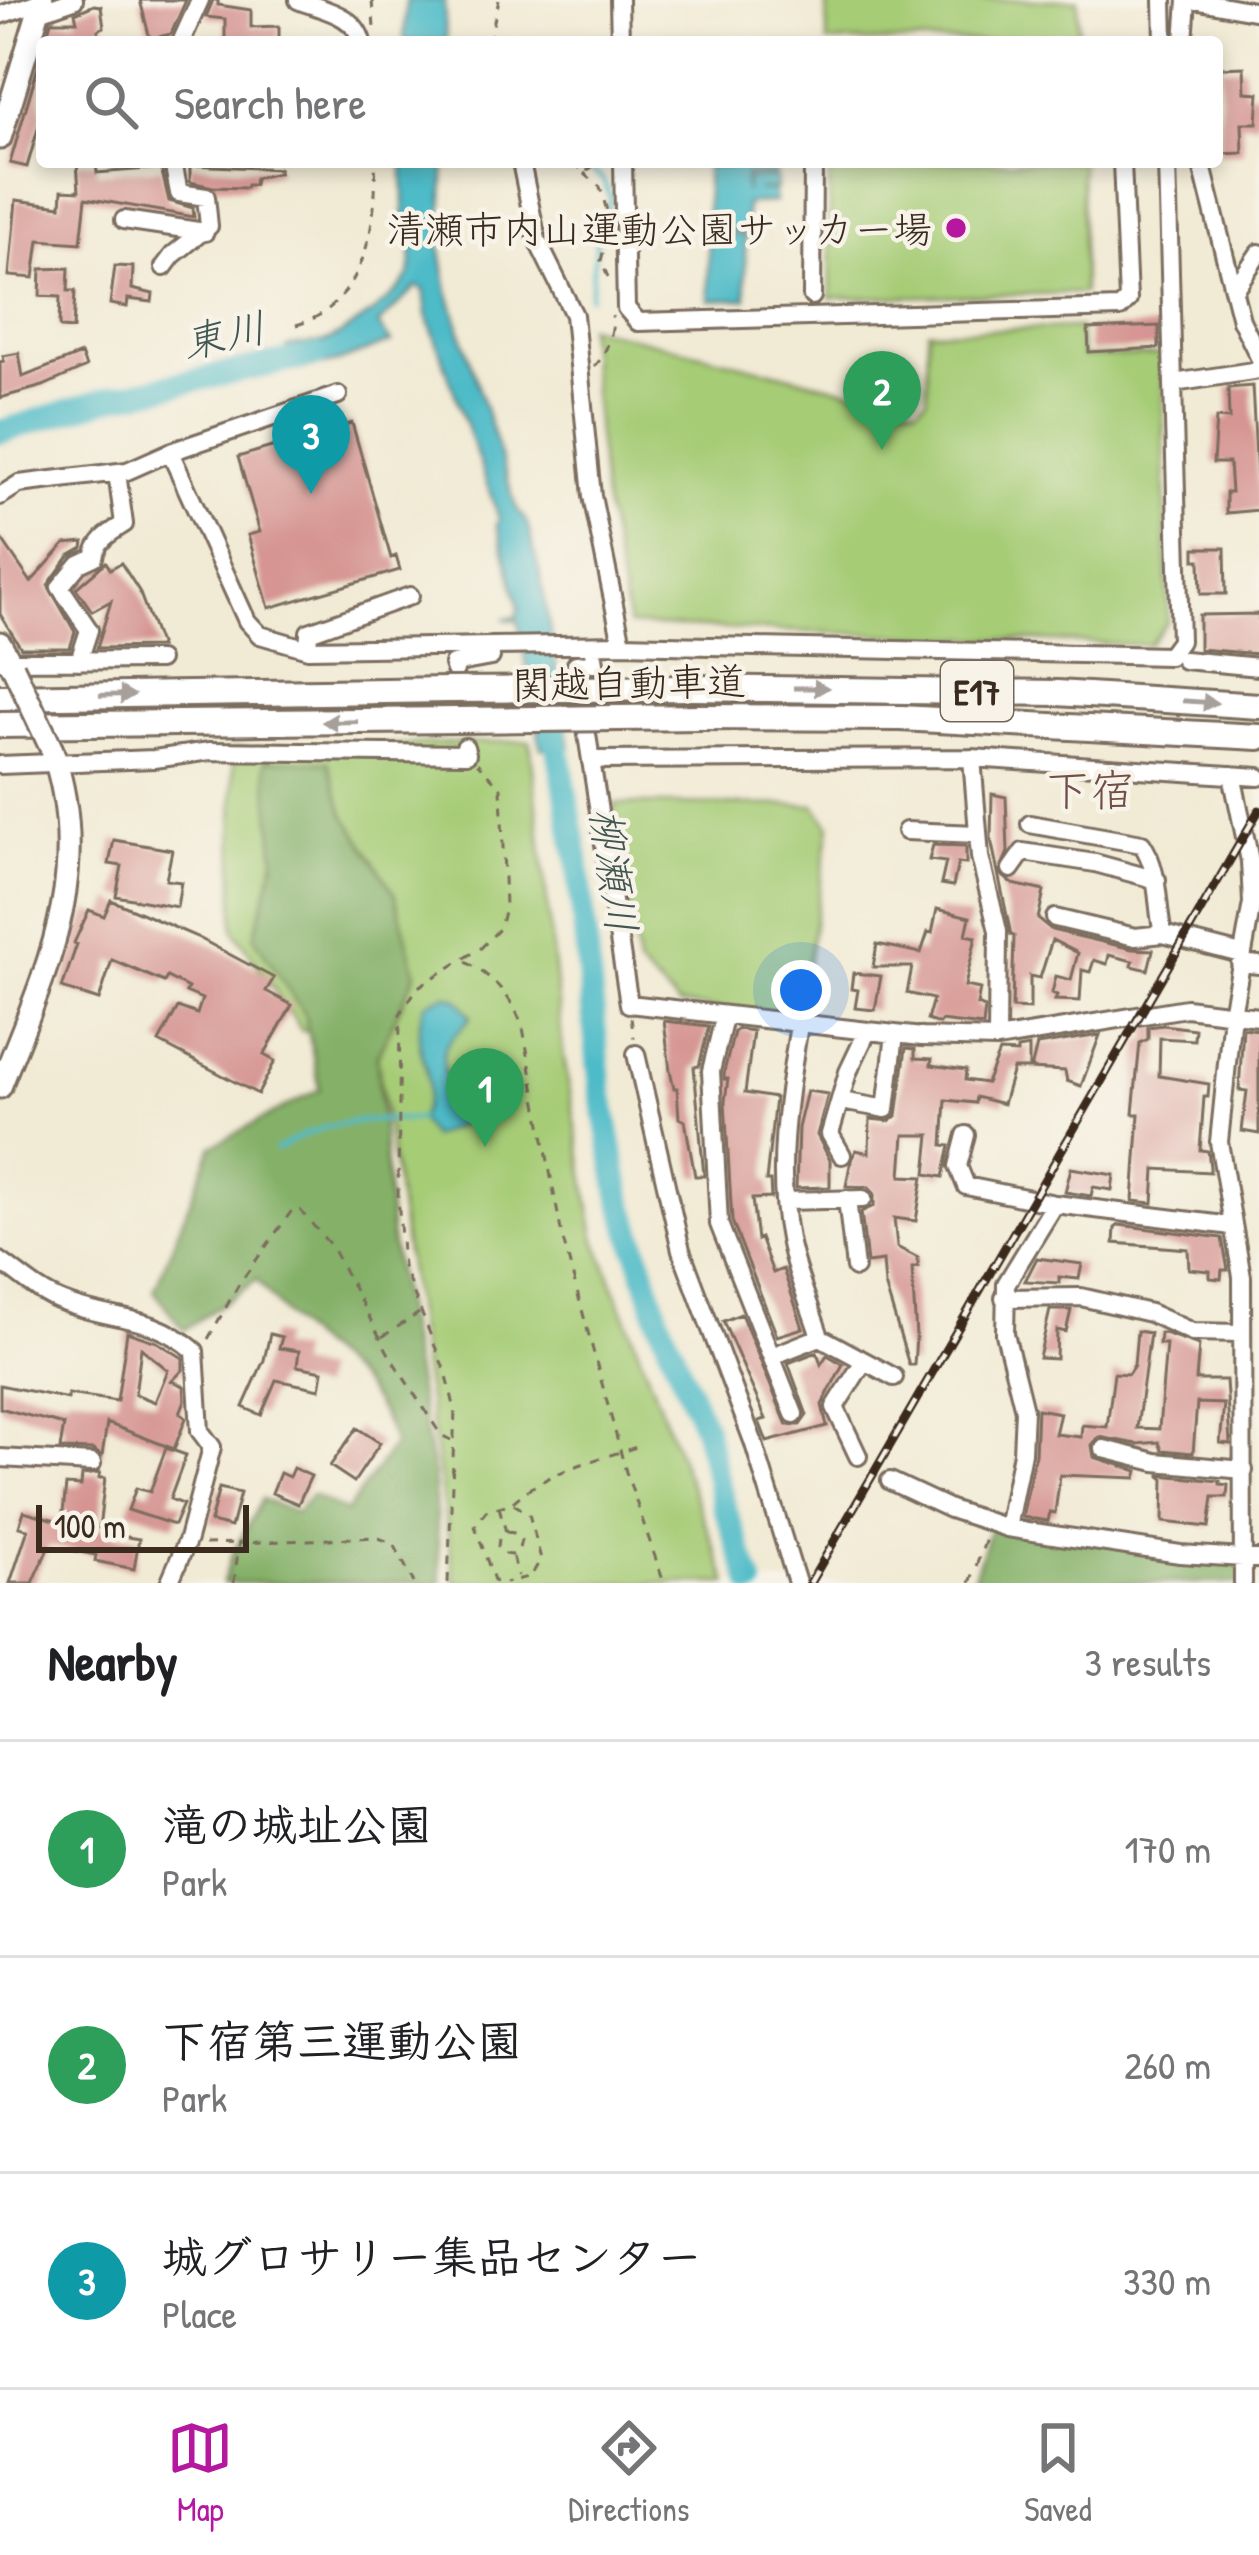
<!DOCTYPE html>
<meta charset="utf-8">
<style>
:root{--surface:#fff;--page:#f2f2f2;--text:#202124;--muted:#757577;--line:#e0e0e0;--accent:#b5179e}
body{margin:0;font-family:"Patrick Hand","Klee One",sans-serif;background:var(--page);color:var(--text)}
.scale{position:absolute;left:36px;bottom:30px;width:213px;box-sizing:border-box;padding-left:12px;border:6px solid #3b2a1e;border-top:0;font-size:33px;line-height:42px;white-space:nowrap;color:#3b2a1e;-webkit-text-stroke:9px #f7f3e8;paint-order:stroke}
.you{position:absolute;left:801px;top:990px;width:42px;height:42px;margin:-30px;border:9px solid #fff;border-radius:50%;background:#1a73e8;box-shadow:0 0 0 18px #1a73e833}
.badge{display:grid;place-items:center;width:78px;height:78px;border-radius:50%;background:var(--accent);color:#fff;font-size:39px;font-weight:700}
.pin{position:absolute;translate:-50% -99px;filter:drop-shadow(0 3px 6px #0008)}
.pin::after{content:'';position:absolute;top:63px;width:42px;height:36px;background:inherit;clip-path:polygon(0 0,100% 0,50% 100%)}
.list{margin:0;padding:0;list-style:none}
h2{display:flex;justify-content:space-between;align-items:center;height:156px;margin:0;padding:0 48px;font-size:51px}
h2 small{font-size:39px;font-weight:400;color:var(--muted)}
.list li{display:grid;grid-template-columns:78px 1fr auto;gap:36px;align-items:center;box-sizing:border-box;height:216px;padding:0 48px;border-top:3px solid var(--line)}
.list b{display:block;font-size:45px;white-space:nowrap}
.list p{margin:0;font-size:39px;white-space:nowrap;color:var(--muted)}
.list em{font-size:39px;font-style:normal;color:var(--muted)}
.icon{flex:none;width:66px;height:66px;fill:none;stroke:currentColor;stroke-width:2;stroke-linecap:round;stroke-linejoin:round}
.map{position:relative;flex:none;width:1259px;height:1583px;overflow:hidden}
.search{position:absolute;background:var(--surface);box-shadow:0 6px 18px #0003;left:36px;right:36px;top:36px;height:132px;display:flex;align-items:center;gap:30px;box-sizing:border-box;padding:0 42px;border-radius:12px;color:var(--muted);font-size:45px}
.sheet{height:804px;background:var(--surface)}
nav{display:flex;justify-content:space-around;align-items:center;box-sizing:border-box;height:168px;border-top:3px solid var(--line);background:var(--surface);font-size:33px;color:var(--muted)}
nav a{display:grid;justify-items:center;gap:6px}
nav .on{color:var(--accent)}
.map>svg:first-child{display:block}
.green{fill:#a6cc76;stroke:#707b4a;stroke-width:3}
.forest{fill:#84b067;stroke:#606d42;stroke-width:3}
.water{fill:#4ebbc8;stroke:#447273;stroke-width:3}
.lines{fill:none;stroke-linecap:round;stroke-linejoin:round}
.stream{stroke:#4ebbc8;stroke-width:4.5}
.river{stroke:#4ebbc8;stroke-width:24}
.building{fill:#d69592;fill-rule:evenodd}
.minor-casing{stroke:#7b6d5e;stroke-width:22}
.major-casing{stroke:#7b6d5e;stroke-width:27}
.highway-casing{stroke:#7b6d5e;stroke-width:30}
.path{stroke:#7b6d5e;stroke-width:3;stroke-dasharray:9 9;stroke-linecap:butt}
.minor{stroke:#fff;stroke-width:16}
.major{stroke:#fff;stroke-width:21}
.highway{stroke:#fff;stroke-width:24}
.rail-casing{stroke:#3b2a1e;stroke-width:9}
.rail{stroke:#f7f3e8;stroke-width:4.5;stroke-dasharray:14;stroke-linecap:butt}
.major-bridge-casing{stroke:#7b6d5e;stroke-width:27;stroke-linecap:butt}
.highway-bridge-casing{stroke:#7b6d5e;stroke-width:30;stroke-linecap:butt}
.major-bridge{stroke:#fff;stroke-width:21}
.highway-bridge{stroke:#fff;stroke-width:24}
.oneway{fill:#a79f9a}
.poi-dot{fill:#b5179e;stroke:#f7f3e8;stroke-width:4.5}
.labels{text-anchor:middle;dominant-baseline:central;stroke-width:9;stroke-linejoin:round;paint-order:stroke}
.shield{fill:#f7f3e8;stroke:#73665b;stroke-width:3}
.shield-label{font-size:36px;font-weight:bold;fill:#3b2a1e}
.poi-label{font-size:39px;fill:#3b2a1e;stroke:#f7f3e8;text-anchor:end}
.street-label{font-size:39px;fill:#3b2a1e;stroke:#f7f3e8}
.water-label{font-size:42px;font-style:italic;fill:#415651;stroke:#f7f3e8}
.quarter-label{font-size:45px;fill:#714f47;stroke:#f7f3e8}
</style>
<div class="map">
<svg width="1259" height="1583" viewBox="0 0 1259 1583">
<rect width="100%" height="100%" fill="#f7f3e8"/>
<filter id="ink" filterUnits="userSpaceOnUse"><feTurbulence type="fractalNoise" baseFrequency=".00833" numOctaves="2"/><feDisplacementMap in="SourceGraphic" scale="24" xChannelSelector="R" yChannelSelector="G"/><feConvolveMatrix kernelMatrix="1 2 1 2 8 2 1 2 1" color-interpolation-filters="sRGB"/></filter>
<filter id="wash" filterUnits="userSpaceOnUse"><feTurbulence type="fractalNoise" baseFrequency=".004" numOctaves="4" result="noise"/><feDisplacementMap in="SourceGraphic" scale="48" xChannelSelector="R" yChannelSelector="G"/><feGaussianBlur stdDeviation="2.7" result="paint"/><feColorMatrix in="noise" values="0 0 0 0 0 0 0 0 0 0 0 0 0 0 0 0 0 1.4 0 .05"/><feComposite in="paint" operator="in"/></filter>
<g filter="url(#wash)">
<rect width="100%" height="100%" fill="#f1ead4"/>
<path class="green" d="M827 0H1078L1079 42H827Z
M829 162H1081L1083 293 831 298Z
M587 326 917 407 927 398 928 331 1080 328 1082 357 1162 355 1168 621 1149 645 629 625 603 494Z
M530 741 563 1052 595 1237 728 1583H455L377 1057 368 1032 302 1031 234 930 233 749Z
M614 804 815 805 830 826 799 1016 679 1005 638 965Z"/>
<path class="forest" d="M265 760 328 762 343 811 395 894 416 973 377 1057 391 1239 433 1474 441 1583H223L231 1557 262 1499 296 1513 311 1495 346 1512 394 1444C374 1385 351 1375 307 1337 288 1321 273 1299 257 1280L184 1330 154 1291 212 1146 320 1089 305 1016 254 937 275 860Z
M992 1523 1244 1559 1243 1583H972Z"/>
<path class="water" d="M406 0H444L446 42H404Z
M403 162H445L440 245 448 291 516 507 527 523 541 578 570 747 541 748 518 621 504 619 517 617 519 607 497 524 499 518 427 315 424 290 417 286 378 325 391 342 338 362 293 371 287 347C300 343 312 345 324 342 345 335 406 292 411 269 414 258 409 243 410 231L405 230Z
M775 163V174L745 175 746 192 747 179 776 177V189L758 190 774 191 775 202 746 204V231L707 232 706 167Z
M745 235 746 299 709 300 708 236Z
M446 995 458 999 471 1016C465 1028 452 1034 446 1046 435 1069 459 1100 461 1124L431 1137 419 1119C446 1066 403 1057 426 1003Z"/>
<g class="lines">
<path class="stream" d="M583 162 603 180 611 199 596 242 590 297
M276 1150C325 1118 363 1121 419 1119"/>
<path class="river" d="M0 432 113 397 318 355
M553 719 577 857 601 1090 620 1195 658 1317 704 1427 725 1509 752 1583"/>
</g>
<g id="blocks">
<path class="building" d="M140 0H186L171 34 150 39Z
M213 0H218V5L251 10V27L279 26V41L225 42V19L206 17Z
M94 5 101 6 104 27 98 30 100 42H45L51 21H77L75 13Z
M39 63 42 115 27 167 10 163Z
M1244 67 1245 92 1259 93 1257 123H1242L1243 153 1219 154 1221 68Z
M77 162H96L97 173 161 168 169 201 193 208 194 217 86 198 81 243 39 240 34 278 9 276 16 200 61 206 62 190 79 191Z
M190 165 279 169V173L255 178 254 185H247L246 188 213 187 190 182Z
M115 266 133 267 132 289 153 294 152 302 128 299 127 307 110 304Z
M69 268 68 291H75L73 329 61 328 59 325 60 297 40 296 41 269Z
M1159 326V348L1089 352 1088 329Z
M19 353 23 377 81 354 86 367 43 386 0 398V362L4 361 3 356Z
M1252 386 1259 510 1226 513V492H1231L1229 463H1213L1216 418 1229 419 1228 388Z
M352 423 391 558 396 556 400 570 269 608 248 535 260 532 238 457Z
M0 537 31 582 65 544 84 542 83 548 69 556 48 585 75 632 70 648H21L0 614Z
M1195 548H1225L1226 594H1201L1200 560H1195Z
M106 562 110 569 121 563 139 591 160 647 97 648 111 601 92 611 76 588Z
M1259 614V654L1199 649V615Z
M992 794 1006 797 1008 852 999 873 1013 884 1044 891 1038 919 1052 930 1132 949 1153 950 1148 970 1132 966 1133 961 1109 955 1107 964 1094 960 1090 972 1082 970 1080 1001 1055 1000 1057 995 1052 993 1056 976 1071 980 1078 953 1052 940 1040 978 1030 976V1009L1012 1008 1014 936 1011 935 991 839Z
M114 840 172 850 166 880 181 882 177 907 116 896 122 866 109 864Z
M933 845 966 846V864L958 863 953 886 941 884 946 862 929 860Z
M111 900 197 937 274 978 266 991 292 1005 264 1055 275 1061 258 1094 159 1042 178 1007 197 1014 202 999 186 992 188 988 167 977 164 982 112 960 99 1000 62 988 77 944 74 943 89 910 104 916Z
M937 909 970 917 966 935 976 937 965 986 980 989 977 1005 985 1008 983 1026 941 1021 939 1024 927 1020 933 999 907 993 912 967H873L877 944 921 953 928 932 932 933Z
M853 973 881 976 875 1010 855 1008 858 990 851 989Z
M664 1021 709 1026 699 1066 694 1067 704 1176H695L685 1121 679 1118 677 1088H674L670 1070Z
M1163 1025 1195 1029 1194 1040 1160 1038 1159 1076 1209 1084 1208 1097H1204L1200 1150 1208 1151 1210 1167V1172L1155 1169 1153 1203 1133 1201 1139 1114H1133L1134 1103 1140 1043 1148 1039V1027Z
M1243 1028 1259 1030V1134L1242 1131 1247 1091 1239 1090Z
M738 1029 753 1031 745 1093 775 1098 766 1181H770L771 1198 752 1199 757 1240 760 1238 773 1273 783 1269 803 1328 777 1336 732 1221 725 1101 728 1079H724V1072L734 1032Z
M1100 1035 1081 1086 1067 1081 1065 1071 1031 1069 1037 1045Z
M1029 1047V1069H1013L1003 1104 976 1097 975 1103 946 1100 943 1145 950 1146 943 1177 926 1174 930 1135H904L901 1176 923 1177 916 1221 894 1218 897 1247 918 1258V1267L912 1268 916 1337 914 1365H909L885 1285 883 1261 867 1263 861 1212 874 1206V1193L868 1187 846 1186 850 1165 856 1150 869 1153 870 1119 889 1121 897 1116 906 1048 915 1049V1058L932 1059 931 1065 966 1070 965 1080 986 1083 999 1052 1017 1053V1049Z
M807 1091 828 1094 817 1135 830 1160V1187L796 1188 798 1128Z
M1071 1168 1114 1175 1112 1190 1093 1187 1091 1196 1065 1192Z
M1119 1225 1222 1238 1228 1270H1222L1221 1279 1210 1278V1271L1189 1269 1188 1249 1114 1243 1115 1228Z
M1037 1258 1082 1264 1079 1279 1059 1277V1283L1025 1281Z
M1050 1310H1071L1066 1332 1057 1330 1056 1359 1039 1358Z
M741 1314 787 1425H800L807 1415 788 1363 817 1352 821 1364 827 1355 843 1364 822 1405 827 1426 767 1442 759 1421 766 1419 723 1321Z
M1137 1331 1150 1333 1137 1428 1159 1429 1166 1344H1159L1160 1333H1164L1199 1345 1196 1380H1226L1230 1444 1220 1443 1224 1404 1197 1403 1193 1453 1162 1450 1159 1442 1137 1444 1099 1437 1092 1445 1094 1457 1138 1471 1136 1478 1060 1475 1055 1513 1050 1512 1048 1521 1022 1517 1035 1455 1037 1409 1060 1413 1055 1434 1081 1437 1082 1425 1107 1427 1114 1373 1128 1374 1134 1365Z
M127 1332 157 1342 183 1358V1370L172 1381 184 1386 185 1400 180 1413 186 1418 174 1449 107 1423 102 1456 93 1450 60 1449 64 1425 0 1408V1385L68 1399V1394L117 1401ZM141 1348 168 1370 155 1402 135 1394Z
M270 1334 282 1337 279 1348 299 1351 297 1366 323 1371 320 1389 276 1380 261 1415 243 1407 264 1360Z
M357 1428 380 1443 354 1482 330 1466Z
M166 1448 186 1455 170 1499 183 1504 174 1525 128 1510 136 1488 150 1492Z
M293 1468 311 1476 298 1504 272 1493 280 1473 289 1477Z
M100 1473 99 1478H105L99 1528 109 1530V1534L139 1539 134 1569 95 1561 96 1555 49 1546 33 1583H10L28 1529 19 1527 24 1511 62 1522 66 1485 81 1486 82 1475Z
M1160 1476V1475L1220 1481V1484L1228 1485 1227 1497H1213L1209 1527 1163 1522 1164 1479Z
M219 1488 240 1493 231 1527 210 1522Z"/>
</g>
</g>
<g filter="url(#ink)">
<use href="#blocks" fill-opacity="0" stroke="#7b6d5e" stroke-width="3"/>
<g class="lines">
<defs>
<path id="minor" d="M298 0C322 10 355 14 362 42
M619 0 620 42
M1163 0 1164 42
M1194 0 1259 12
M39 12 74 0
M0 15 42 1
M181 42 200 0
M1184 42 1187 0
M521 162 537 240 574 315 592 496 622 644
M623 162 626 308 638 322 1120 308 1128 300 1122 162
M1201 162 1241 320 1259 357
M124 220 205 232
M164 267 173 255 209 226 206 197 179 193 173 162
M1234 290 1259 253
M812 296 813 162
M1174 383 1259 370
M170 452 338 395
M0 496 19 484 127 471 170 452 247 621 260 635 308 649 622 644 1169 656 1180 641 1167 162
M592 645 595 663 576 664 629 1004 922 1037 997 1039 1186 1008 1259 1017
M308 649 309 632 410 596
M1184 660 1259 667
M1 661 159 660
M79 661 89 630 60 587 79 564 94 557C97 540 110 533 124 524L117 473
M455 670 453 664 491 657H478
M972 758 980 857 998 931 997 1039
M593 760 972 758 1259 777
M0 765 154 759 210 751 467 754 465 747
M1232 775 1250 861 1252 903 1232 1014 1219 1142 1242 1277 1243 1583
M1030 824 1142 844C1160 871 1156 904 1163 934
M906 831 977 834
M1011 869 1023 852 1095 863 1157 880
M1055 918 1135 937 1163 934 1241 954
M1240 963 1259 965
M724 1018 711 1071 719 1224 794 1414
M799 1025C788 1093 775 1169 789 1239 795 1272 810 1305 820 1337L894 1377
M636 1054 681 1250 753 1441 797 1583
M841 1101 886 1109 895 1034
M966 1135 958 1166 966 1186 1055 1204 1232 1226
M842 1155 830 1134 848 1072 867 1032
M847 1199 855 1268
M786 1201 863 1199
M0 1261C20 1275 39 1293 63 1302 113 1322 151 1313 195 1351L200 1431 212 1447 188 1539 169 1583
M1004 1298 1081 1297 1150 1313 1192 1332 1241 1333
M772 1356 820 1337
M1104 1449 1155 1462 1244 1470
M858 1456 835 1407 864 1361
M0 1458 92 1463
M890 1481 950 1509 1007 1528 1022 1453 1024 1410 1005 1334 1006 1284 1055 1204
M1007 1528 1180 1554 1259 1559"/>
<path id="major" d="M0 138 42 0
M0 643 13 667
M0 1087C45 973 95 874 52 750"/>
<path id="highway" d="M694 688 1057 693 1259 706
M0 697 449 690
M701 717 900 718 1259 737
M0 725 457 720"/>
</defs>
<use href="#minor" class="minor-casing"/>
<use href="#major" class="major-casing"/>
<use href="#highway" class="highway-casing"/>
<path class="path" d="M372 0 374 28
M489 42 499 0
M574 162 584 173 599 162
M584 173 600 187 607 211
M607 235 601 261 608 277
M296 325C364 307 378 224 375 162
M594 367C605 357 615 331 612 316
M466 962C495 978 512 997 523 1028L562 1236 626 1472 664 1583
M631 1018 634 1038
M382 1337 419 1313
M208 1339 239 1284 293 1209 300 1210 331 1246 391 1358 441 1435 451 1440
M513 1502C548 1470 599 1459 643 1445
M499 1507 506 1532 499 1538 498 1547 503 1554 512 1555 519 1549 521 1540 515 1533 506 1532
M205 1544 237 1543
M513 1557 518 1576
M234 1583 239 1543 376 1537 394 1544 414 1583
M448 1583 455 1410 447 1376 403 1267 398 1196 400 1014 418 987 481 948 500 928 505 907 501 788 477 763
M495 1583 475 1526 486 1511 512 1503 529 1514 541 1559 531 1576 505 1583
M970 1583 987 1536"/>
<use href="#minor" class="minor"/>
<use href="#major" class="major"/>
<use href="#highway" class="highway"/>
<defs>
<path id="rail" d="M810 1583 1259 810"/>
</defs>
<use href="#rail" class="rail-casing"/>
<use href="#rail" class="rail"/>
<defs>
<path id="major-bridge" d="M13 667 52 750"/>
<path id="highway-bridge" d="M449 690 694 688
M457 720 701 717"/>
</defs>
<use href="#major-bridge" class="major-bridge-casing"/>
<use href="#highway-bridge" class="highway-bridge-casing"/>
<use href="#major-bridge" class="major-bridge"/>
<use href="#highway-bridge" class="highway-bridge"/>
</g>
<defs><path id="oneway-solid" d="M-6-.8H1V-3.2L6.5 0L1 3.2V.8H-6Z" transform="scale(3)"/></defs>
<g class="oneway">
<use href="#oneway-solid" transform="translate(811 688)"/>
<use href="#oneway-solid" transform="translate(117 695) rotate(-1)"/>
<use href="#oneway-solid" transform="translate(1200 702) rotate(4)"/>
<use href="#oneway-solid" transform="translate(340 722) rotate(179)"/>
</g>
</g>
<circle class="poi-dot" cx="956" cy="228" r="12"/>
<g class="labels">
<rect class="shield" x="941" y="661" width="72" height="60" rx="9"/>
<g class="shield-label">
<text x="977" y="691">E17</text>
</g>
<g class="poi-label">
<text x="932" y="228">清瀬市内山運動公園サッカー場</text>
</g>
<g class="street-label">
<text transform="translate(629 682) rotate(-1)">関越自動車道</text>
</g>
<g class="water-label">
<text transform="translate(224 334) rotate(-12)">東川</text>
<text transform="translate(615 870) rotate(82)">柳瀬川</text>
</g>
<g class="quarter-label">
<text x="1090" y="789">下宿</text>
</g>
</g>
</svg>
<div class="scale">100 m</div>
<div class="you"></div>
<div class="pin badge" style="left:485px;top:1147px;background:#2e9e5b">1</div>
<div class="pin badge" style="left:882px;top:450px;background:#2e9e5b">2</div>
<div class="pin badge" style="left:311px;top:494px;background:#0f9aa8">3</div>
<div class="search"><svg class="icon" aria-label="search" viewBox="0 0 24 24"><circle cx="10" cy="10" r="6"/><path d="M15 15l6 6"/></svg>Search here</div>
</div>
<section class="sheet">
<h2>Nearby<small>3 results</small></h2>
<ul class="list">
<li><span class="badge" style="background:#2e9e5b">1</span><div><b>滝の城址公園</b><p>Park</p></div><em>170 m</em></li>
<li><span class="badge" style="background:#2e9e5b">2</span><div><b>下宿第三運動公園</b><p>Park</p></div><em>260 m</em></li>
<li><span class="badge" style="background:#0f9aa8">3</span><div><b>城グロサリー集品センター</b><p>Place</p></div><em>330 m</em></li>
</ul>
</section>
<nav>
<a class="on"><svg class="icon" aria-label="map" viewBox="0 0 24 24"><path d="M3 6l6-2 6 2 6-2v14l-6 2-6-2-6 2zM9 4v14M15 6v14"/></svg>Map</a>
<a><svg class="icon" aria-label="directions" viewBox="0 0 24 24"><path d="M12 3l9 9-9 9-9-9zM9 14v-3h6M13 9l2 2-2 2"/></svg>Directions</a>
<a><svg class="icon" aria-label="saved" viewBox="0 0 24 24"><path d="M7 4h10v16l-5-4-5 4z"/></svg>Saved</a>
</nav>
